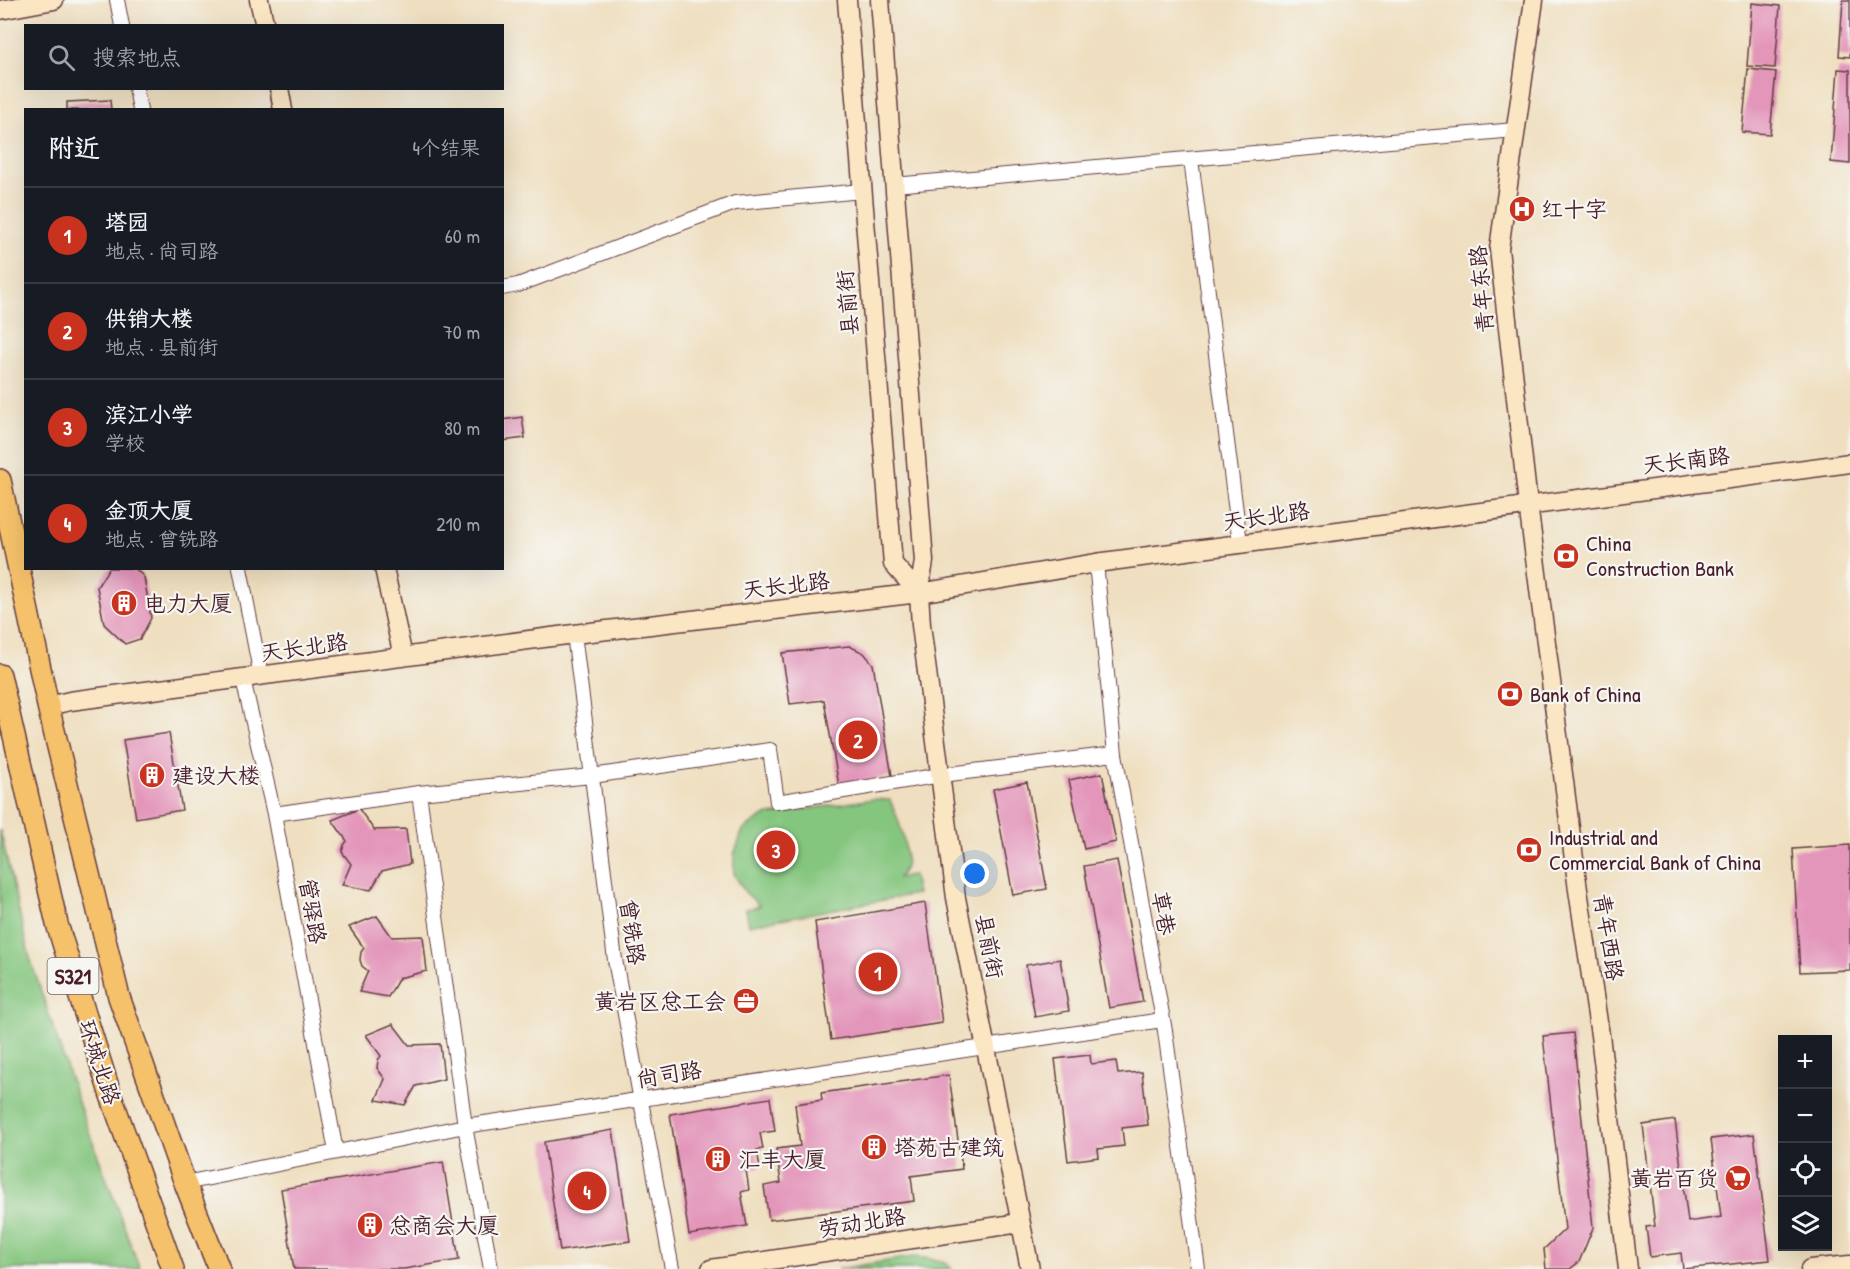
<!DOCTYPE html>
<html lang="zh">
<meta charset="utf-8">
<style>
:root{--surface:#171b24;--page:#242831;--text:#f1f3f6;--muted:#9ea1a6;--line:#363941;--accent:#c8321e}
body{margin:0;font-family:"Patrick Hand","LXGW WenKai TC",sans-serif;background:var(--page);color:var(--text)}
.controls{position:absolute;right:18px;bottom:18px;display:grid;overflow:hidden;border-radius:0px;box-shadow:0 6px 24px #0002}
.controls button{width:54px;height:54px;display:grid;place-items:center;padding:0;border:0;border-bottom:2px solid var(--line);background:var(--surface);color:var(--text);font:30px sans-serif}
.you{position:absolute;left:975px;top:874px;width:21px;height:21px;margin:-15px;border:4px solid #fff;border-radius:50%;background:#1a73e8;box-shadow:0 0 0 9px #1a73e833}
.badge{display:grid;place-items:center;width:39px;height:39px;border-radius:50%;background:var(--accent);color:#fff;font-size:20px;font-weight:700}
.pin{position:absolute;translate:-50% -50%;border:3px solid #fff;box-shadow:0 2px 6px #0006}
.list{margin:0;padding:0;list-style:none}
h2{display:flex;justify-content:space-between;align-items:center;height:78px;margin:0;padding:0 24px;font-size:26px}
h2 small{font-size:20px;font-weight:400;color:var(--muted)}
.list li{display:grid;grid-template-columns:39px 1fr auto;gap:18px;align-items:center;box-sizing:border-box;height:96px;padding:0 24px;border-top:2px solid var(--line)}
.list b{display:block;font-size:22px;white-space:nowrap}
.list p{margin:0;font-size:20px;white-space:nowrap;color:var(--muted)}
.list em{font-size:20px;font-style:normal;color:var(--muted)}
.icon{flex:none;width:33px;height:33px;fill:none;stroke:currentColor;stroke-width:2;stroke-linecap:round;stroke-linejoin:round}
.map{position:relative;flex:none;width:1850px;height:1269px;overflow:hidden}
.search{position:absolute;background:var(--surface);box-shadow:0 6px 24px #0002;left:24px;top:24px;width:480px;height:66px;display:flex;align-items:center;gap:15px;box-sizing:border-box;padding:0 21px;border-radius:0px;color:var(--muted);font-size:22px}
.panel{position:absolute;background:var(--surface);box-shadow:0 6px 24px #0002;left:24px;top:108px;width:480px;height:462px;border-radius:0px}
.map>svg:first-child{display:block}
.green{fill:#85c67f;stroke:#687255;stroke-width:1.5}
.building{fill:#e395ba}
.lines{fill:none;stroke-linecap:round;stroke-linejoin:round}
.street-casing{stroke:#633c41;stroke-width:16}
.secondary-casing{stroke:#633c41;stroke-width:21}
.primary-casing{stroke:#633c41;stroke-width:24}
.street{stroke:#fff;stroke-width:14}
.secondary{stroke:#fbe6c4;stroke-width:18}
.primary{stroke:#f5c16b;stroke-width:21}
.labels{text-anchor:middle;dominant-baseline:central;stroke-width:4.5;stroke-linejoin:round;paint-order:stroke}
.shield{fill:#f6f6f2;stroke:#7e6067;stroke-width:1.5}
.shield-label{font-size:21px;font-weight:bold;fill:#4a1f2b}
.poi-label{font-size:22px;fill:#4a1f2b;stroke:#f6f6f2;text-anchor:start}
.street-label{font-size:22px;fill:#4a1f2b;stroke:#f6f6f2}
</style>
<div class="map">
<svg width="1850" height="1269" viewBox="0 0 1850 1269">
<rect width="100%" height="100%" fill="#f6f6f2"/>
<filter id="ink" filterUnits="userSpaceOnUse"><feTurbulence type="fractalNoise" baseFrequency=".0167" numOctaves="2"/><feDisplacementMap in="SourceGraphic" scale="12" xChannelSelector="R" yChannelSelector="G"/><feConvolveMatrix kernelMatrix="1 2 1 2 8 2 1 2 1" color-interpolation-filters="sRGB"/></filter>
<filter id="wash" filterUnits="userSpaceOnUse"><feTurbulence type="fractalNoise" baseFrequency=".008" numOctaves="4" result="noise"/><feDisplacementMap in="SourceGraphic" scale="24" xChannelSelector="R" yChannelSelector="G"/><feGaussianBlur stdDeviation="1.35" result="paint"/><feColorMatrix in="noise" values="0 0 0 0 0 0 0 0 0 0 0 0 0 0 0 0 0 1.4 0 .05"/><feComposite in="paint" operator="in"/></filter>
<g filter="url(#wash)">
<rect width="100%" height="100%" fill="#efdfc0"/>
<path class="green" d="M873 799 890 800C898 818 909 846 905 866 905 870 900 875 898 878L913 875 917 894 749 925 746 909 760 906 745 892 734 874V855L743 830 764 816Z
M0 830 29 955 79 1105 140 1269H0Z
M913 1257C928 1258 941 1258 952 1269H837Z"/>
<g id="blocks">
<path class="building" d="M1843 0H1850V57L1839 56Z
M1752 3 1780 6 1775 68 1747 66Z
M1748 69 1776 72 1770 134 1742 132Z
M1838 69 1850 70V164L1831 162Z
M110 100 111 110H67V102Z
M522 417 525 438 502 441V420Z
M109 568H135L144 577 151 618 140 639 125 644 104 624 97 587Z
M849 646 864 653 873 664 892 776 839 786 824 700 790 704 782 653Z
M169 733 182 810 136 818 123 740Z
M1102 773 1116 842 1084 849 1069 780Z
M1027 782 1047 889 1013 895 993 789Z
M359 809 374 830 406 829 410 864 382 871 371 890 342 885 351 864 342 852 344 845 347 841 332 820Z
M1850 845V970L1800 972 1793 849Z
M1117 860 1143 1002 1109 1008 1084 866Z
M925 903 942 1023 831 1040 815 922Z
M377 916 392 937 423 936 427 971 399 978 388 997 359 992 368 971 362 966 360 960 361 952 364 948 349 927Z
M1060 959 1069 1011 1035 1017 1026 965Z
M393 1024 409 1045 440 1044 444 1079 416 1086 405 1105 376 1100 385 1079 377 1068 378 1060 381 1056 366 1035Z
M1573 1033 1593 1228 1579 1262 1570 1269H1546L1544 1249 1565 1229 1543 1036Z
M1090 1055 1091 1064 1116 1061 1118 1074 1142 1072 1148 1125 1122 1128 1124 1146 1098 1149 1099 1157 1068 1161 1055 1059Z
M949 1075 962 1169 911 1176 914 1201 769 1220 764 1186 781 1183 776 1149 800 1146 795 1104 822 1100 821 1093Z
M770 1098 775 1131 760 1133 763 1149 757 1150 760 1168 746 1170 749 1190 741 1192 747 1226 689 1235 670 1114Z
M1675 1120 1688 1222 1721 1217 1711 1139 1754 1134 1770 1260 1683 1269 1681 1253 1650 1257 1646 1227 1655 1226 1643 1125Z
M613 1130 630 1241 560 1251 544 1142Z
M443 1162 459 1260 404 1269H294L281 1189Z"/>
</g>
</g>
<g filter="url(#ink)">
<use href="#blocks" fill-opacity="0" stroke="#633c41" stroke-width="1.5"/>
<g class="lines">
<defs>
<path id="street" d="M117 0 122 26
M136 88 140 110
M1191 159 1240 543
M894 185 1515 130
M502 288 518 285 735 203 862 191
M1096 563 1115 754 1165 1031 1198 1269
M240 568 261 676
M574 634 615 960 672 1269
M243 679 274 814 336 1152
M419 793 465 1126 491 1269
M274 814 419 793 592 776 770 750 777 802 941 775 1115 754
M185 1183 465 1126 1162 1020"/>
<path id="secondary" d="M259 0 265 26
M847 0 893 564 919 593
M880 0 924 561 919 593 921 625 956 898 1030 1269
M1534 0 1499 249 1528 504 1578 890 1600 1035 1628 1269
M0 10 54 0
M279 88 283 110
M384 568 403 657
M48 706 70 701 574 634 919 593 1096 563 1850 463
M711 1269 1020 1223
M1810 1269 1850 1265"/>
<path id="primary" d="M0 480 48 706 119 997 185 1183 219 1269
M0 675 57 924 110 1093 173 1269"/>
</defs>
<use href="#street" class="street-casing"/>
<use href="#secondary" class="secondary-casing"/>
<use href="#primary" class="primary-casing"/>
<use href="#street" class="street"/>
<use href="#secondary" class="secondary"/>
<use href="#primary" class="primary"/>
</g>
</g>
<defs>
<symbol id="hospital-disc" viewBox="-11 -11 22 22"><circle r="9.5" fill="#c8321e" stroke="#f6f6f2"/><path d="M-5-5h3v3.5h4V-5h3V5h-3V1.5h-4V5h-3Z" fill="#fff"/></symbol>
<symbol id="bank-disc" viewBox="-11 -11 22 22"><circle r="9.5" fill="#c8321e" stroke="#f6f6f2"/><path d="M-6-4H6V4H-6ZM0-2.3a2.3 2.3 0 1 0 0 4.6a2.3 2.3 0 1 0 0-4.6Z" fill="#fff"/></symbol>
<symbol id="building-disc" viewBox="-11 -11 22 22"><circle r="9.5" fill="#c8321e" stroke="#f6f6f2"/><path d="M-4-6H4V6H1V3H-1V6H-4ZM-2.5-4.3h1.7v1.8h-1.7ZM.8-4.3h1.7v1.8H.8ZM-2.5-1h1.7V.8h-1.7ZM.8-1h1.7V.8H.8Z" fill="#fff"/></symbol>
<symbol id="office-disc" viewBox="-11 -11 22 22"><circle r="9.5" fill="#c8321e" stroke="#f6f6f2"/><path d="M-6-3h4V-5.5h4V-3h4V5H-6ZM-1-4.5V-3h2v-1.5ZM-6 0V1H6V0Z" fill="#fff"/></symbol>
<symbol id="supermarket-disc" viewBox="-11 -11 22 22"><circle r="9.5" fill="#c8321e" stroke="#f6f6f2"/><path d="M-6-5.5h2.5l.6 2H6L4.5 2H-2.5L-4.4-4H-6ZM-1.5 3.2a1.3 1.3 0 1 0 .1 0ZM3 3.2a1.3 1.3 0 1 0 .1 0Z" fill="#fff"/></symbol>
</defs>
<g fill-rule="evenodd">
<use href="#hospital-disc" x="1507" y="194" width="30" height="30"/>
<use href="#bank-disc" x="1551" y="541" width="30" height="30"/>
<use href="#building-disc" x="109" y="588" width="30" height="30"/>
<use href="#bank-disc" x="1495" y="679" width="30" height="30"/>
<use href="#building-disc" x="137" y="760" width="30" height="30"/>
<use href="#bank-disc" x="1514" y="835" width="30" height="30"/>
<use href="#office-disc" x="731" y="986" width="30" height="30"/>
<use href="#building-disc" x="859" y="1132" width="30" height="30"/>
<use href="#building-disc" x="703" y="1144" width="30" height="30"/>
<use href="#supermarket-disc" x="1723" y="1163" width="30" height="30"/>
<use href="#building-disc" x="355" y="1210" width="30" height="30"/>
</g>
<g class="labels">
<rect class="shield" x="47.5" y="958" width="51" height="36" rx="4.5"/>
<g class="shield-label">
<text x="73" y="976">S321</text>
</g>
<g class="poi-label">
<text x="1541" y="209">红十字</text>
<text x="1586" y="543">China<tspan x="1586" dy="25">Construction Bank</tspan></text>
<text x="144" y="603">电力大厦</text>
<text x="1530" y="694">Bank of China</text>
<text x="172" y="775">建设大楼</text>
<text x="1549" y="837">Industrial and<tspan x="1549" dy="25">Commercial Bank of China</tspan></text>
<text x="726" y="1001" text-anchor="end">黄岩区总工会</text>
<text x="894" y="1147">塔苑古建筑</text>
<text x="738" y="1159">汇丰大厦</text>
<text x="1718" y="1178" text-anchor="end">黄岩百货</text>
<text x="389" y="1225">总商会大厦</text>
</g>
<g class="street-label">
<text transform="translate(1481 289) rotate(-95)">青年东路</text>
<text transform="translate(847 303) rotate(-95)">县前街</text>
<text transform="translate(1686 460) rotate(-7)">天长南路</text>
<text transform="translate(1266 516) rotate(-8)">天长北路</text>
<text transform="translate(786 585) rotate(-7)">天长北路</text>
<text transform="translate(304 647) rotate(-8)">天长北路</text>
<text transform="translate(313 911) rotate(80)">管驿路</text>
<text transform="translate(1164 913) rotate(80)">草巷</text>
<text transform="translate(633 932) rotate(82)">曾铣路</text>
<text transform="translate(1609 937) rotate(81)">青年西路</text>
<text transform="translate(990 946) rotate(79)">县前街</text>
<text transform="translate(100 1062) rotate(72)">环城北路</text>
<text transform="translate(669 1074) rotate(-9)">尚司路</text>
<text transform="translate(862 1222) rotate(-9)">劳动北路</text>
</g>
</g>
</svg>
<div class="controls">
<button>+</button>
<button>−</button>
<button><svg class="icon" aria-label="locate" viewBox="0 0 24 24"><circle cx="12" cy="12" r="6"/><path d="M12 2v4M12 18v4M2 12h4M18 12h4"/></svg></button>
<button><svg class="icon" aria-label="layers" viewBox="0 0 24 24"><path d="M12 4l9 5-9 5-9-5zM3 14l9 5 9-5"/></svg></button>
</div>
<div class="you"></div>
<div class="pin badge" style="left:878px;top:972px">1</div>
<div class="pin badge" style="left:858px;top:740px">2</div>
<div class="pin badge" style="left:776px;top:850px">3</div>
<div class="pin badge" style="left:587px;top:1191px">4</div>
<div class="search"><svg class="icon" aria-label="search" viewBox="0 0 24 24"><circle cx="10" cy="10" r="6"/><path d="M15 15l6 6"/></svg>搜索地点</div>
<section class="panel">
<h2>附近<small>4个结果</small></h2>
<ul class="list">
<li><span class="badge">1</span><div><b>塔园</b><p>地点 · 尚司路</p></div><em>60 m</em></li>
<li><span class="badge">2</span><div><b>供销大楼</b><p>地点 · 县前街</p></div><em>70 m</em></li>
<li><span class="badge">3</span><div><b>滨江小学</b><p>学校</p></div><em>80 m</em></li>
<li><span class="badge">4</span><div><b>金顶大厦</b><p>地点 · 曾铣路</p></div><em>210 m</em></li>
</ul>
</section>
</div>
